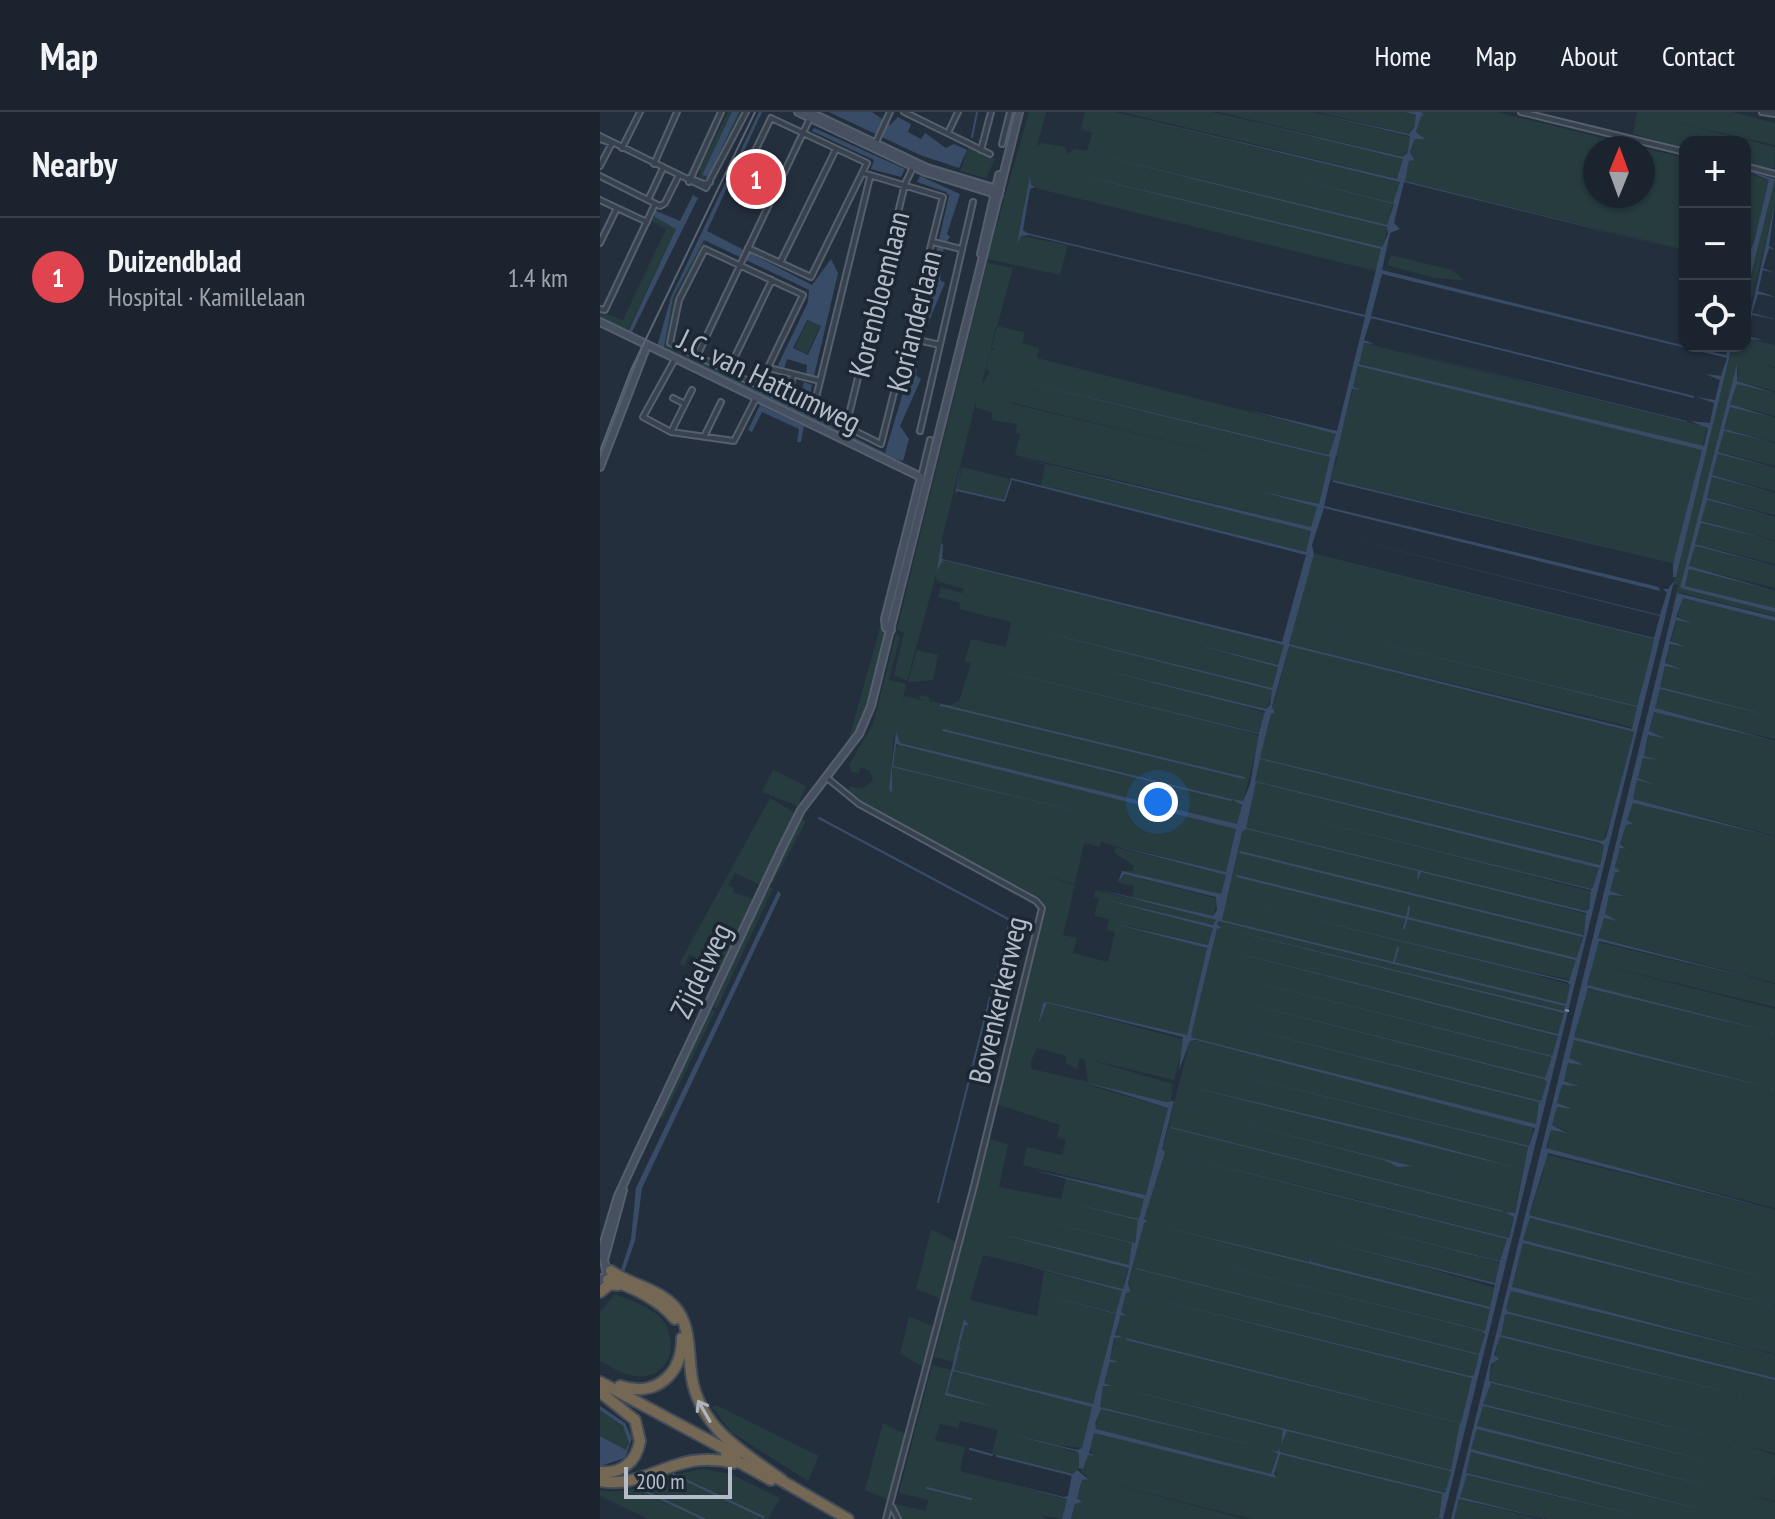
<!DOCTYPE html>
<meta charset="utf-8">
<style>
:root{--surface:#1b232e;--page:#282f3a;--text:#f1f3f6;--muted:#a0a4aa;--line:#39404a;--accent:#db2777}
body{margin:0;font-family:"PT Sans Narrow",sans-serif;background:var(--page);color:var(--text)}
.controls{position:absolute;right:24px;top:24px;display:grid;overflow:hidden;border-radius:16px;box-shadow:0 2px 6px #0004}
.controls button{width:72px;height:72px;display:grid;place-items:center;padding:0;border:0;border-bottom:2px solid var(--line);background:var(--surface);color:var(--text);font:40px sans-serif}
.compass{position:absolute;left:983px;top:24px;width:72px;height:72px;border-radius:50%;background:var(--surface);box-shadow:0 2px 6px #0004;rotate:1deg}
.scale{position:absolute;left:24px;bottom:20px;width:108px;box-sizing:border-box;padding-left:8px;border:4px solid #b4bcc9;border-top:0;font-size:22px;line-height:28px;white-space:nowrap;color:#b4bcc9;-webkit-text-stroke:6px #1d2633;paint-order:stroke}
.you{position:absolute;left:558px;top:690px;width:28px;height:28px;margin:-20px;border:6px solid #fff;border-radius:50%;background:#1a73e8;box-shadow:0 0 0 12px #1a73e833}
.badge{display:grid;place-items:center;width:52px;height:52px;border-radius:50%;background:var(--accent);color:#fff;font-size:26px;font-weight:700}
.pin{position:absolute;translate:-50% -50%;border:4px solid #fff;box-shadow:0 2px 8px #0006}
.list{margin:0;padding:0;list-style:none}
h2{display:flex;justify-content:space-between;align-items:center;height:104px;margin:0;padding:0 32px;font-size:34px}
h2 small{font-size:26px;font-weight:400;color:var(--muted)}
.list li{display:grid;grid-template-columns:52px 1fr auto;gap:24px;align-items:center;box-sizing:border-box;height:120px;padding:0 32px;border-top:2px solid var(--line)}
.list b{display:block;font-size:30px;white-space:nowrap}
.list p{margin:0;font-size:26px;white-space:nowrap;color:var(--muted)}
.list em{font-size:26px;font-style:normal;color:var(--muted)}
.icon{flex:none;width:44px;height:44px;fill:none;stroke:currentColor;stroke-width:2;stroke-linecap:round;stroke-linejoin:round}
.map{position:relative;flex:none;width:1175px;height:1407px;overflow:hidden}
header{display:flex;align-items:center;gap:48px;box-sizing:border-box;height:112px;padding:0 40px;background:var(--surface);border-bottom:2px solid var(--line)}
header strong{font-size:38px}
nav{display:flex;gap:44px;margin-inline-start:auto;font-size:28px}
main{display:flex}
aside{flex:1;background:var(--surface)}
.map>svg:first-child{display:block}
.green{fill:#263c3f;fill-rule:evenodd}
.water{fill:#394c67;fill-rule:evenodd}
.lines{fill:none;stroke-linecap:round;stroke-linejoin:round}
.stream{stroke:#394c67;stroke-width:2}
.ferry{stroke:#7c92b1;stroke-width:2;stroke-dasharray:10 8;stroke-linecap:butt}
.street-casing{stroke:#565f6c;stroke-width:8}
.secondary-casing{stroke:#565f6c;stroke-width:10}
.highway-casing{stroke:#434c59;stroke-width:14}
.street{stroke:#38414e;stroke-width:4}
.secondary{stroke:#465061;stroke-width:6}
.highway{stroke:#746855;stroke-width:10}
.tram{stroke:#5a6575;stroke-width:2}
.oneway{stroke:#aeb4bd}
.labels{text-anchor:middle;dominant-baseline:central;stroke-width:7;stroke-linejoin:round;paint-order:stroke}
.street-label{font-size:30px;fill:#b4bcc9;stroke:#1d2633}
</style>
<header>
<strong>Map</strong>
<nav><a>Home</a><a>Map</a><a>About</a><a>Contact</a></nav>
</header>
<main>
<aside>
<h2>Nearby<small></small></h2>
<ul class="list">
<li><span class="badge" style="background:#e0444e">1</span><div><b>Duizendblad</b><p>Hospital · Kamillelaan</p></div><em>1.4 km</em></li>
</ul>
</aside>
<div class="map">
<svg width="1175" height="1407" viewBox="0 0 1175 1407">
<rect width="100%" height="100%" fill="#242f3e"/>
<path class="green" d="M128 0H132L103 62 107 65 139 0H143L112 64 109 69H99L100 56Z
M429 0H446L437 35 441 31 465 35 468 42 474 37 487 39 492 21 481 17 485 0H514L800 70 787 113 738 102 788 116 782 136 771 133 782 137 776 159 435 76 431 73V64L421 124 468 133 460 163 387 147Z
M522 0H612L804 47 797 67Z
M619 0H710L810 25 809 37 803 45Z
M717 0H805L816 3 814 16 809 22Z
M821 0H896L1085 46V138L804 69 815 26 825 27 816 20ZM995 36H1043V84H995Z
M1037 0H1132L1175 11V33L1064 8 1175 35 1174 57 1145 51V30H1085V36L1033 22Z
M369 34 395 47 386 66 360 59Z
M1145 61 1170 68 1148 151H1145Z
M1175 69V90L1145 215C1145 166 1159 114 1175 69Z
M52 103 76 117 27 220 0 207V200L23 208 66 117 50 108Z
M106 129 78 188 69 231 152 273 150 277 64 235 73 185 101 130Z
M380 140 289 513 287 509Z
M791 143 852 158 864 168 834 166 787 153Z
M387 151 413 156 381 274 390 260 386 258 391 238H395L391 235 396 214 425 220 422 231 439 236 437 246 737 322 729 343 393 262 730 345 719 392 671 382 717 395 711 415 415 343 420 322 416 321 417 312 392 308V300L376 296V289L342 427 338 458 342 447 684 533 679 553 594 533 678 555 672 576 589 557 673 578 666 597 614 585 666 601 659 621 629 613 660 624 643 689 632 688 642 692 637 713 300 631 294 621 291 656 294 636 299 632 636 716 627 760 501 730 500 735 484 731 475 772 439 762 475 773 463 823 477 826 473 841 508 850 515 820 507 818 509 807 494 804 499 786 494 785 495 778 550 791 532 785 534 774 519 771 524 762 618 787 613 804 577 797 616 808 614 813 599 810 613 816 608 833 513 810 607 835 587 923 447 890 443 891 438 912 447 891 585 928 574 968 487 947 573 972 571 988 566 990 488 973 568 996 546 1083 423 1053 427 1035 462 1043 466 1028 457 1025 460 1013 396 992 437 832 443 792 248 681 250 675 264 676 273 668 270 659 260 655 259 661 252 660 249 653 273 612 296 522 300 525 289 568 306 572 302 592 305 584 325 589 319 586 321 583 329 585V589L350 593 359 589 371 551 365 549 371 527 406 535 411 510 359 497 360 491 338 485 341 475 362 481 364 477 337 469 336 463 307 569 294 563 304 521 297 517ZM410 290 708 363 410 291ZM437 936 466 944V951L477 957 479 946 485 948 488 970 432 957 430 952Z
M207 209 220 214 207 242 195 236Z
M1145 226 1175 233V255L1160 252 1175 256V279L1137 269 1139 253 1081 476 1175 500V504L1081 481 1077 482 1075 499 1072 496 1078 473H1073L1074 469 1129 247 1132 234H1140L1142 238Z
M764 231 1107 315 1075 452 730 367 738 345 735 343 753 277 762 278 753 275 758 253 867 280 759 251Z
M1137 271 1175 281V304L1130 292Z
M1130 294 1175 306V330L1124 317Z
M1123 319 1175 331V354L1118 340Z
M1118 342 1175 356V379L1112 363Z
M445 353 711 419 706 440 441 374Z
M362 355 410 367 404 389 357 377Z
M1112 365 1175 381V403L1107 386Z
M1106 388 1175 405V428L1101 410Z
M1100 411 1175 429V452L1095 432Z
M1094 434 1175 454V476L1089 455Z
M717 442 1054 527 1035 616 689 532 711 443Z
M1089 457 1175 479V496L1085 474Z
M1082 486 1175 509V627L1103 611 1175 629V724L1033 687 1037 668 1054 671 1038 666 1043 646 1059 648 1044 644 1054 600 1072 603 1055 596 1059 577 1082 582 1060 575Z
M281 512 287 522 263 607 247 633Z
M689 534 1034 620 1012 707 1002 729 726 662 1004 733 1000 753 802 706 999 756 992 777 891 753 993 780 987 799 925 785 988 803 972 868 905 854 970 873 966 892 926 883 966 894 959 922 798 882 958 924 948 966 944 967 947 969 936 1012 712 957 934 1014 929 1034 758 993 928 1035 909 1126 664 1064 908 1127 900 1149 868 1141 902 1152 895 1171 799 1148 896 1176 851 1359 849 1358 851 1360 845 1381 839 1380 679 1339 842 1382 838 1407H651L492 1367 646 1407H471L482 1368 488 1366 481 1359 488 1343H492L489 1334 493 1321 677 1364 675 1357 671 1362 498 1319 494 1311 504 1273H507L504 1271 510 1250H517L510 1247 521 1203H528L521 1200 590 929H600L590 924 642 720 646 717 652 674Z
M317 538 338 543 333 568 308 570Z
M173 658 206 674 198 694 162 680Z
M170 686 195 701 160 773 135 761 128 773 134 776 133 780 153 787 121 855H108L90 842 84 854 79 852Z
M1033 690 1175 725V871L998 826 1004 806 1018 809 1005 802 1009 783 1023 785 1010 779 1015 759 1019 760 1015 756 1020 736 1026 737 1020 732 1026 713H1032L1027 708Z
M200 707 206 709 172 772 170 769Z
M515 735 626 762 621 782H615L522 759H532L534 754 515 741Z
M166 776H173L117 896 113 895Z
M997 830 1175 872V895L997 852 1175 897V1096L947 1038 951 1018 968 1020 952 1013 957 995 972 997 957 991 962 973H975L963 967 967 950 974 951 969 946 986 877 1002 878 987 873Z
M110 897 115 899 63 1006 59 1004Z
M388 1027 408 1032 399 1075 461 1087 466 1066 545 1087 523 1177 383 1143 370 1188 437 1204 444 1159 522 1179 516 1201 459 1187 516 1202 482 1336 448 1332 479 1341V1356L474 1362 392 1342 398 1318 360 1309 358 1316 340 1312 335 1328 365 1335 360 1359 467 1387 462 1407 439 1403 448 1407H292L296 1392 326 1399 328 1388 299 1381 332 1253 472 1289 353 1258 366 1208 354 1250 334 1245Z
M945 1042 1175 1098V1193H1171L1175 1194V1242L912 1176 923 1131 1047 1161 923 1128 930 1106 980 1118 929 1103 943 1062Z
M331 1117 358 1131 344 1188 316 1177Z
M911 1179 1175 1243V1341L1148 1335 1175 1343V1366L1170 1365 1175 1367V1389L1144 1382 1175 1390V1407H947L859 1385 867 1363 979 1390 865 1361 871 1340 1013 1375 871 1337 877 1316 962 1337 877 1314 882 1294 1047 1334 882 1292 888 1271 905 1273 888 1269 900 1225 1051 1261 900 1223Z
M15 1182C28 1188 49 1194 59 1204 82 1228 71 1268 35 1264 23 1263 10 1254 0 1249V1200Z
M309 1204 337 1216 324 1255 300 1242Z
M116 1293 219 1344 208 1369 131 1320 112 1295Z
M0 1298C16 1307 34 1318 27 1339L0 1324Z
M283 1311 309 1324 292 1389 265 1378Z
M105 1357 133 1363 180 1386 168 1407H48L0 1384V1378C36 1386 69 1359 105 1357Z
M859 1387 940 1407H854Z"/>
<path class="water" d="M132 0H139L108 65 102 63Z
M159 0H162L107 119 212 173 231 147 238 161 214 264 206 263 207 253 187 247 184 257 178 253 208 190 209 178 104 128 73 185 64 235 160 280 165 278 172 265H182L177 288 198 293 204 270 212 273 206 301 285 341 305 274 349 84 346 80 317 70 320 64 360 82 347 122 350 125 344 133 340 168 345 171 320 230 316 263 321 267 300 314 309 327 303 349 284 344 57 235 71 185ZM207 208 221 214 208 243 193 236Z
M229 0H272L290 13 298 5 311 12 308 20 321 27 325 21 346 36 354 32 367 38 359 56 320 43Z
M514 0 797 67 803 47 612 0 803 45 808 40 810 24 710 0 809 22 814 16 816 3 805 0H821L824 4H821L816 20 825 27H815L810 40 814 48 809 49 805 69 1085 139 804 70 794 111 800 117 790 121 782 158 1085 234 1126 243 1128 234H1132L1076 465H1073V452L1102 338 758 254 753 275 762 278 752 277 724 394 1059 475 1060 479 724 396 712 433 714 442 689 532 1032 617 1037 595 697 511 1037 594 1043 572 870 529 1043 572 1049 549 876 506 1049 549 1054 527 716 443 1054 526 1060 504 720 419 1060 503 1067 481 1063 477H1068L1074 469 843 1407 835 1405H839L842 1382 680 1342 674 1362 677 1366 494 1321 489 1341 494 1344 488 1343 483 1357 479 1356V1341L475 1339 401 1320 477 1338 482 1336 492 1295 353 1259 347 1281 395 1295 345 1283 364 1207 369 1213H365L359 1235 362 1238 359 1237 354 1258 493 1292 516 1202 439 1182 516 1201 522 1179 421 1152 523 1177 529 1156 397 1121 529 1153 532 1131 435 1107 535 1131 538 1108 466 1090 539 1107 544 1087 433 1058 546 1083 568 996 488 971 566 990 574 989 562 1037 565 1040 544 1107 547 1109 544 1111 528 1171 530 1180 526 1181 521 1200 528 1204 521 1203 515 1223 523 1225 514 1226 510 1247 518 1250H510L504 1271 511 1274H503L500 1295 668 1337 501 1297 495 1311 496 1317 671 1362 678 1342 671 1338 678 1340 679 1336 680 1340 691 1343 845 1381 851 1360 847 1358 687 1319 681 1333 683 1318 516 1275 851 1358 860 1311 526 1228V1226L861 1311 872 1266 533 1182 870 1264 874 1263 879 1243 536 1157 535 1156 879 1242 885 1222 882 1219 541 1134 885 1219 890 1197 551 1112 709 1150 711 1147V1150L890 1195 895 1173 722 1128 895 1171 900 1150 759 1114 900 1149 907 1127 568 1041 909 1126 914 1105 905 1100 915 1101 928 1035 588 951 929 1034 935 1016 596 928 590 929 579 958 583 925 447 891 438 913 443 891 447 890 587 923 607 836 512 811 608 833 613 816 499 786 613 813 616 808 496 777 613 804 617 798 616 785 524 762 518 771 522 759 621 782 626 763 504 731 626 760 636 717 296 632 293 654 508 707 292 655V681L419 751 292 681 289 677 296 620 300 631 637 712 642 693 631 687 643 689 650 673 659 622 369 551 659 621 665 599 499 557 666 597 670 593 672 578 422 515 672 576 678 555 593 532 678 553 684 533 343 448 337 459 341 433 343 431 342 447 682 530 706 443 412 368 405 390 357 379 355 382 362 348 357 377 404 388 411 366 706 440 711 419 419 346 711 415 717 395 663 380 719 392 730 345 392 262 729 343 736 322 647 298 737 319 765 205 429 123 421 124 417 132 430 64 431 73 435 75 430 77 423 118 427 121 765 203 781 137 459 58 782 135 788 122 787 115 481 39 787 113 794 92 679 63 793 91 800 70ZM782 162 1127 246 1121 264 1105 262 1120 268 1115 288 1097 285 1114 291 1110 311 1090 309 1108 316 1104 334 759 252 764 231 774 232 764 228 771 206 1094 286V284L771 204ZM689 534 1034 620 1006 726 1002 729 660 646 671 602 675 601 672 595ZM660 647 1000 731 1004 734 1000 753 655 669ZM656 670 999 756 992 777 653 693 991 778 989 797 986 799 646 716ZM646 717 818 759 817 769 821 760 986 801 984 823 969 869 629 787 967 870 970 873 966 892 622 808 642 720ZM619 809 965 894 964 899 621 816 617 812ZM621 816 964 901 958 922 617 836 958 924 952 944 611 859 952 945 945 966 605 881 944 967 947 970 941 989 600 905 939 990 936 1012 593 926 591 923 617 817Z
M214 16 305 57 301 65 271 57 274 48 212 19Z
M1145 58 1175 67 1145 186 1148 156 1145 151 1154 130 1169 68Z
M93 83 98 86 32 220 41 227 0 208 28 220 76 117 55 105 54 98 80 109Z
M1175 90 1169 134 1175 138 1169 136 1163 156 1175 161 1163 158 1158 179 1175 185 1158 182 1152 201 1175 207 1152 203 1147 224 1163 228 1145 227Z
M777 233 1087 309V310Z
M1137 252V269L1175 281 1137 272 1130 292 1175 306 1130 295 1124 317 1175 331 1124 319 1118 340 1175 356 1118 342 1112 363 1175 381 1112 365 1107 386 1175 405 1107 388 1101 409 1175 429 1101 411 1095 432 1175 454 1095 434 1089 454 1175 479 1089 457 1085 474 1175 496V500L1080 476Z
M160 293 204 314 201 330H197L199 317 162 300 152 320 148 318Z
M733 368 1068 450 733 370Z
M1077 481 1175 505V509L1083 486 1076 505 1092 511 1076 508 1070 529 1086 535 1070 532 1065 551 1081 557 1065 554 1060 575 1175 605 1060 577 1055 596 1175 629 1054 600 1049 619 1065 626 1048 623 1044 644 1060 648 1043 646 1038 666 1054 672 1037 668 1033 687 1175 725 1033 691 1027 708 1033 712 1026 713 1020 732 1026 737 1020 736 1015 755 1020 760H1015L1010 779 1024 784 1009 783 1005 802 1018 809 1004 806 998 826 1175 872 999 829 987 873 1175 921 988 876 974 925 1175 977 974 928 969 946 984 953 968 951 964 969 979 974 962 973 957 991 973 997 957 995 952 1013 967 1021 951 1018 946 1036 1175 1098 948 1041 929 1103 1175 1168 930 1106 923 1128 1175 1194 923 1131 912 1175 1175 1243 911 1179 906 1197 909 1201 905 1203 901 1223 1143 1284 900 1225 894 1243 899 1247 891 1252 889 1269 1132 1330 891 1271 883 1292 1126 1353 883 1294 877 1314 1121 1377 877 1317 871 1337 1115 1401 871 1340 866 1361 1052 1407 867 1363 860 1385 947 1407 859 1387 854 1407H851Z
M178 779 181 782 42 1076 35 1129 23 1163 20 1161 31 1127 36 1076Z
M582 973 808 1026 921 1057Z
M577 995 915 1080 812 1054 798 1055 784 1048Z
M571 1015 903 1099V1100L571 1016Z
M0 1294 25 1311 32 1326 25 1346 0 1354V1324L26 1338 29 1331 23 1314 0 1298Z
M477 1358 488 1367 482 1368 477 1386 482 1390 475 1392 471 1407H462L467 1387 387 1366 464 1385 468 1384 472 1363Z"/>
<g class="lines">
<path class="stream" d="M372 25 377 0
M341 593 644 666
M343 618 631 688
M219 706 410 808 392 881
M640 740 983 824
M637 764 807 806 809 795
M804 816 807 806 976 847
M794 850 798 836
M338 1090 390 886
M909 1201 1175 1267
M370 1337 392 1343
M397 1344 473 1363
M73 1362 163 1405
M38 1376 104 1407
M327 1376 371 1387"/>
<path class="ferry" d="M965 898 969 899"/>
<defs>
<path id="street" d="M304 0 390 42
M921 0 1085 40
M1162 0 1175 2
M348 21 358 0
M0 24 106 76 146 0
M0 27 12 31
M276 30 290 0
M402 32 410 0
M22 36 40 0
M381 38 391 0
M54 52 77 0
M0 54 12 31
M1145 54 1175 62
M147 55 180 70
M263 61 343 85 281 332 213 298 270 65
M0 64 60 94 65 91 79 63
M89 66 104 72 110 70
M89 70 121 0
M139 72 171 6 267 51 211 165 148 136
M0 88 47 110
M48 88 63 56
M333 130 361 137
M0 131 17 96
M105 137 203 183 159 274 70 231 79 188Z
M180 151 236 37
M0 197 5 198 55 92
M309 226 340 233
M97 244 211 4
M75 247 43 305 71 320 134 329 156 286
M169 256 220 269
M128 259 172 168
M190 277 193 263
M73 286 85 292
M246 315 305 72 314 53
M320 319 373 90
M71 320 92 278
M104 325 121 290
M321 365 330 328
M226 665 259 692 436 789 442 796 374 1074 286 1407
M292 1395 298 1407"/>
<path id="secondary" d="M198 0 325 60 399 83
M209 0 327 56 400 78
M381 142 399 63
M0 210 321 365 285 507 286 516 291 518
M0 355 47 233
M0 1144 18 1084 36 1045 183 734 201 698 259 622 271 594 419 0
M0 1168 7 1162 4 1148 23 1078"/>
<path id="highway" d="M11 1159C30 1173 58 1176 75 1195 93 1216 87 1246 93 1272 105 1320 145 1341 182 1368
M8 1168C30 1173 61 1189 75 1207
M0 1180 10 1172 18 1173
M0 1270 136 1343
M20 1274C56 1286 82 1262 82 1226
M0 1280 35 1308 40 1329C36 1351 21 1362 0 1360
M126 1343 171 1368
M177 1366 248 1407
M0 1369C47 1378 74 1336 134 1351"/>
</defs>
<use href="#street" class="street-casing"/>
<use href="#secondary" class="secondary-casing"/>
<use href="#highway" class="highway-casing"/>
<use href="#street" class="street"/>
<use href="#secondary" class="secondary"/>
<use href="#highway" class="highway"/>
<path class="tram" d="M0 339 31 258 155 0"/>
</g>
<defs><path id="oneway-shaft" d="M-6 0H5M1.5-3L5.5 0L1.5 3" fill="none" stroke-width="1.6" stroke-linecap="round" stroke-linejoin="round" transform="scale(2)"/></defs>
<use class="oneway" href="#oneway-shaft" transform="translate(104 1299) rotate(-120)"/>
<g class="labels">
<g class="street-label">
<text transform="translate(278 182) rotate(-76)">Korenbloemlaan</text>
<text transform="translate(313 209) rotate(-76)">Korianderlaan</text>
<text transform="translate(170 268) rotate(26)">J.C. van Hattumweg</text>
<text transform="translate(100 858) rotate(-64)">Zijdelweg</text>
<text transform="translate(397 888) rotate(-77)">Bovenkerkerweg</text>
</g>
</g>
</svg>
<div class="controls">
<button>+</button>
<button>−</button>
<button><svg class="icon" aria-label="locate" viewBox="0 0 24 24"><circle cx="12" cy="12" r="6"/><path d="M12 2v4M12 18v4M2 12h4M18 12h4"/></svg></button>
</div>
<svg class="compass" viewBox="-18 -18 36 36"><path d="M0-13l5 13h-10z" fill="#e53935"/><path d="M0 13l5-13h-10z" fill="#a0a4aa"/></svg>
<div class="scale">200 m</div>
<div class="you"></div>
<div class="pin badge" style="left:156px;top:67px;background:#e0444e">1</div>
</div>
</main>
